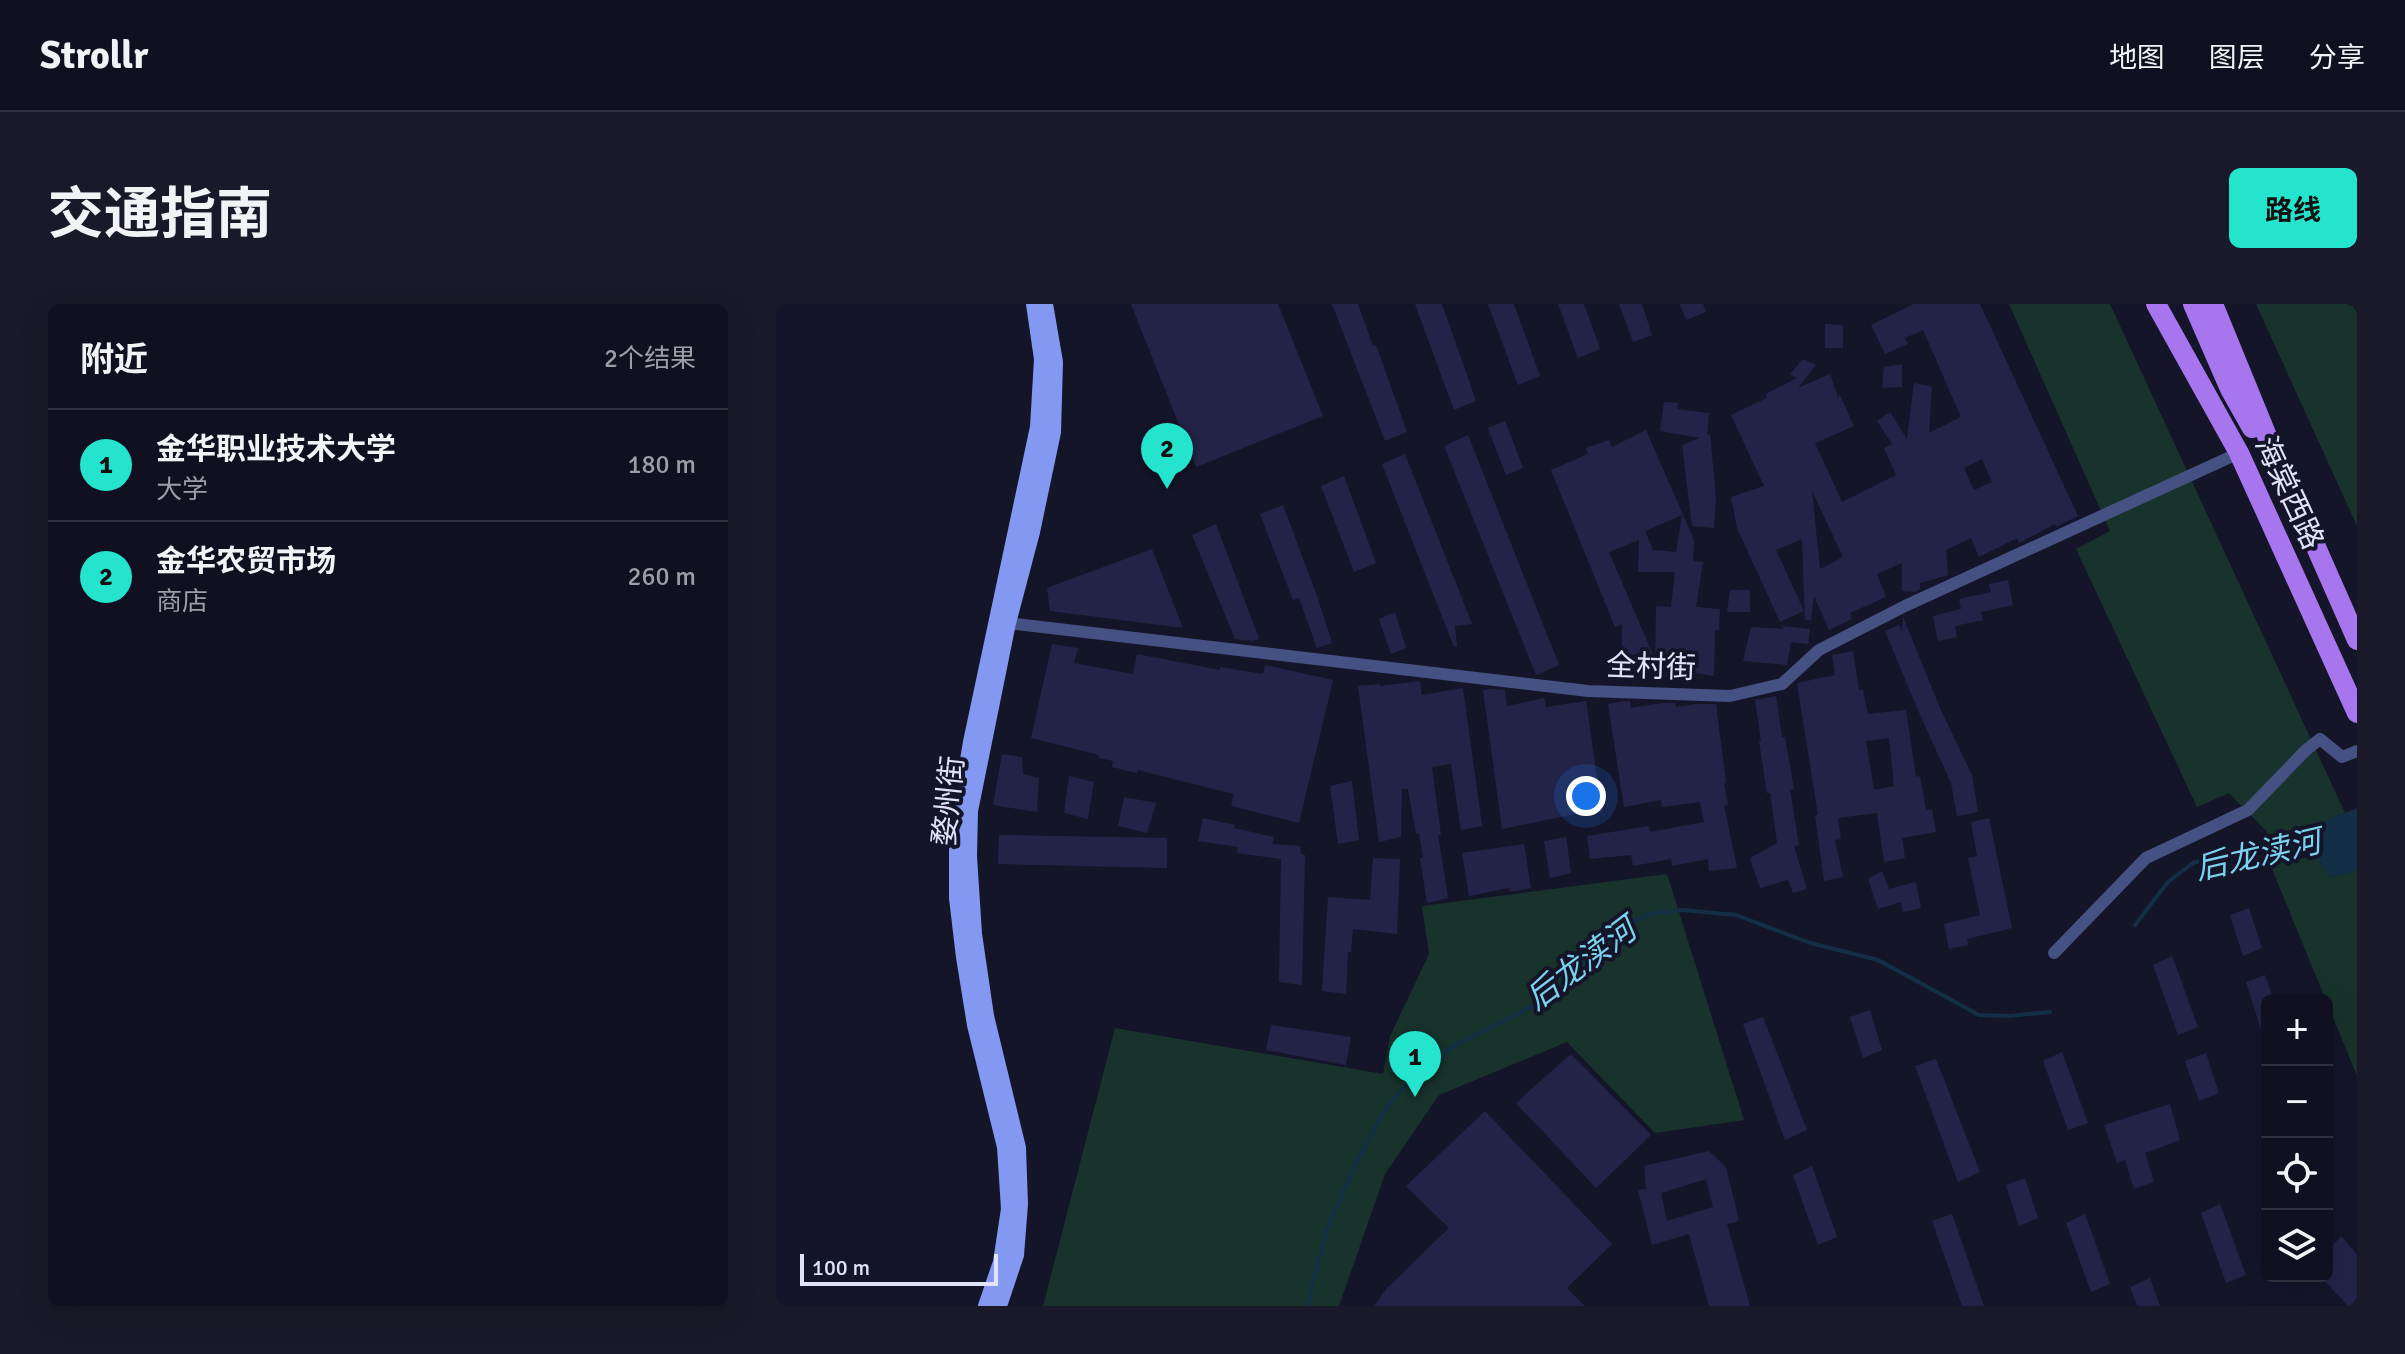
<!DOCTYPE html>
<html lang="zh">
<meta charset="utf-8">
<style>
:root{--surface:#101020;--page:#191929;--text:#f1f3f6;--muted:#9c9da5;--line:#30303e;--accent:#24e4ce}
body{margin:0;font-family:Signika,"Noto Sans SC",sans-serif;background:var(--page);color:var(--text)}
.controls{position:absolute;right:24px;bottom:24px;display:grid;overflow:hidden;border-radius:12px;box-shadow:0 8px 32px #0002}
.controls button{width:72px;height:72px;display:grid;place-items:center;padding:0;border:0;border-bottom:2px solid var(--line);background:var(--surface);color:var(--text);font:40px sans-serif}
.scale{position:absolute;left:24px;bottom:20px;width:198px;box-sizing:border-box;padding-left:8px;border:4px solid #e1e3fb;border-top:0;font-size:22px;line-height:28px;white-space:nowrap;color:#e1e3fb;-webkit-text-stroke:6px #15152a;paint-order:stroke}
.you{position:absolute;left:810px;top:492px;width:28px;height:28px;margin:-20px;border:6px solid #fff;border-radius:50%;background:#1a73e8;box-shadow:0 0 0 12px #1a73e833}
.badge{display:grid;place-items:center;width:52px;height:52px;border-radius:50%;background:var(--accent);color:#111;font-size:26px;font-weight:700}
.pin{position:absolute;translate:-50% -66px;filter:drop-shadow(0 2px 4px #0008)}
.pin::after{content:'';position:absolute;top:42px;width:28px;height:24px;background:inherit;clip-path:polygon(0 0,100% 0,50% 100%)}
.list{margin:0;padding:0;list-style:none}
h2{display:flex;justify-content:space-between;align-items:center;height:104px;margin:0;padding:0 32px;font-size:34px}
h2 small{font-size:26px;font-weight:400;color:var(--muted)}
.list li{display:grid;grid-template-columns:52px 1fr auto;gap:24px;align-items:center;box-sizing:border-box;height:112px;padding:0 32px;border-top:2px solid var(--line)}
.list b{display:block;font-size:30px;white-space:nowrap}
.list p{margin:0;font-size:26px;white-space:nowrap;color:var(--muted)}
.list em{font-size:26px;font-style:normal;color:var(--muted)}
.icon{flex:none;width:44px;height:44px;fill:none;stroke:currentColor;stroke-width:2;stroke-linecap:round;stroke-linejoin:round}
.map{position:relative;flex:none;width:1581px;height:1002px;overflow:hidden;border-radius:12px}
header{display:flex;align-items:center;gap:48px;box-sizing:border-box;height:112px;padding:0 40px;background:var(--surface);border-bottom:2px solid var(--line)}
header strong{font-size:38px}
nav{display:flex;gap:44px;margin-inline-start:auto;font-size:28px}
.intro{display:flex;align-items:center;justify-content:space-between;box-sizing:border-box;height:192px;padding:0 48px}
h1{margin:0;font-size:56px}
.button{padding:20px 36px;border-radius:12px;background:var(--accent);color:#111;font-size:28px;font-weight:700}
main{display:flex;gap:48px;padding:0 48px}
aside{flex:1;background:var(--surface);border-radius:12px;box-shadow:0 8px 32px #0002}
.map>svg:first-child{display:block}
.green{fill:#18332c}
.water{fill:#122f45}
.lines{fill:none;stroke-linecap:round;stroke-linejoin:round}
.stream{stroke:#122f45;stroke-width:4}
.building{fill:#232348;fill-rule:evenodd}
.minor{stroke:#455083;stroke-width:12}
.secondary{stroke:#8398f0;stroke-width:16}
.primary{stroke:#a775ee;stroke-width:20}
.labels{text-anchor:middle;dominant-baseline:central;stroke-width:8;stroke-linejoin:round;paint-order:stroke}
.street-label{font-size:30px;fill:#e1e3fb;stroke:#15152a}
.water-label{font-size:32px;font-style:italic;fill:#7bd2ef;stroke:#15152a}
</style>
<header>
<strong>Strollr</strong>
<nav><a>地图</a><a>图层</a><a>分享</a></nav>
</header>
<div class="intro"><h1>交通指南</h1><a class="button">路线</a></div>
<main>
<aside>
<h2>附近<small>2个结果</small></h2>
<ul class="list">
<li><span class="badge">1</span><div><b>金华职业技术大学</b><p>大学</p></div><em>180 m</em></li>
<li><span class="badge">2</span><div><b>金华农贸市场</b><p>商店</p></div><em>260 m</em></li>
</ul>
</aside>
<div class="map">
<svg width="1581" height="1002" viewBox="0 0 1581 1002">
<rect width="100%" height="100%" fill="#15152a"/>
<path class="green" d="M1233 0H1334L1569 509 1536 523 1493 530 1453 489 1421 503 1300 245 1334 227Z
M1480 0H1581V222Z
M1540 552 1554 573 1572 570 1581 564V772L1494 560Z
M891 570 968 816 879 829 791 738 663 791 609 870 563 1002H267L339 724 607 770 614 732 653 650 646 602Z"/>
<path class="water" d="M1581 504V564L1573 570 1554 573 1540 552 1536 523Z"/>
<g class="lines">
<path class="stream" d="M1359 621 1392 578 1417 559 1451 549 1540 539
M531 1002 551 925 581 857 608 808 637 771 680 741 757 702 778 688 849 622 873 610 907 606 960 611 1034 639 1102 656 1203 711 1233 712 1274 708"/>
</g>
<path class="building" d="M355 0H502L547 112 420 163Z
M556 0H582L597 42 600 41 631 128 609 137Z
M639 0H666L700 97 678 106Z
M712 0H738L764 72 742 81Z
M782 0H808L824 45 802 54Z
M843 0H866L876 31 857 38Z
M904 0H927L930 8 910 16Z
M1138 0H1204L1302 212 1280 223 1279 220 1243 239 1241 234 1203 253 1195 234 1170 246 1172 271 1144 279V285L1139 288 1126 287V259L1101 270 1110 293 1074 309 1076 315 1053 326 1038 292 1035 316H1029L1026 235 1000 246 1028 307 1004 318 961 224 955 193 988 182 955 111 991 94 990 90 1021 74 1014 70 1027 55 1040 61 1022 84 1054 70 1062 93 1064 91 1078 122 1039 139 1066 198 1120 171 1108 144 1116 140 1101 117 1114 108 1131 135 1138 79 1156 83 1153 129 1185 113 1147 26 1129 34 1132 40 1109 50 1095 21ZM1206 155 1216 178 1198 186 1188 164ZM1036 187 1067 253 1044 265Z
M1049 20 1067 21V44H1049Z
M1126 60V83L1106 84 1108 63Z
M888 98 902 99 901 105 933 109 931 131 934 130 940 194 938 224 916 222 906 141 924 134 884 127Z
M729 117 747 164 730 171 712 124Z
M870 126 918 236 917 257 927 258 920 303 944 305 943 326H939L938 372 900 366 899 374 879 371 880 302 895 303 899 268H862L863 236 833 248 877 351H846V320L839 323 775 166 812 150 810 144 833 136 836 143ZM906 211 900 248 877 246 869 227Z
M692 131 783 361 760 371 668 142Z
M629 150 696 320 679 322 681 342 678 343 606 160Z
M568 172 600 259 578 268 545 182Z
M507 201 542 295 556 339 541 344 523 294 517 296 484 210Z
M440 220 483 335 476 337 459 335 416 231Z
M376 245 407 324 274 307 271 284Z
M1232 276 1237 301 1205 308 1207 316 1179 322 1181 333 1162 337 1157 312 1185 305 1183 295 1215 288 1213 280Z
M954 286H974V308H951Z
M619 308 630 344 615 350 603 315Z
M1127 313 1164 404 1196 471 1202 508 1181 512 1175 479 1141 404 1109 327 1123 321 1126 328Z
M1006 322 1034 325 1032 340 1015 338 1011 361 967 357 975 323 1008 325Z
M276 340 302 344 298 359 357 370 361 350 444 366V363L487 370 489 361 557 376 523 519 455 502 458 490 362 466 361 469 336 463 337 457 323 454V451L255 434Z
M1077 347 1083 386H1087L1092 410 1130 406 1140 473 1144 472 1150 506 1156 505 1160 528 1126 534 1129 554 1108 558 1101 509 1062 514 1065 535 1059 536 1067 573 1048 577 1039 511H1042L1021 379 1059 371 1056 351ZM1113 434 1118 482 1098 486 1090 437Z
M644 377 646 391 687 384 706 522 685 526 675 460 656 463 665 531H662L672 594 651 599 644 554 647 553 643 529 640 530 632 485H626L625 533 603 538 582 382 604 380V382Z
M715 385 729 386 731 402 768 394 770 403 810 397 826 508 805 512 804 509 726 525 707 386Z
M1000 392 1006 433H1009L1018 485 1014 486 1023 541 1018 542 1031 585 1017 589 1012 576 984 584 974 554 1001 539 994 489H991L983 437H985L979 396Z
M848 397H854L855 404 886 399H899L900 403 920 400H940L950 479H948L952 501 948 502 961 564 933 567 932 555 896 562 895 555 857 562 855 551 814 555 811 532 873 522 874 528 928 518 924 498 886 503 885 496 848 503 832 400Z
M226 450 246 453 247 470 263 474 261 508 217 501Z
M293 472 318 478 312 515 288 509Z
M576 477 583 536 562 540 554 482Z
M348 493 380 499 371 529 342 522Z
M427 514 459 521 458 524 498 533 496 540 524 542 525 550 529 551 526 681 503 678 505 555 461 549 462 543 422 537Z
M1213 514 1236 624 1191 635 1192 641 1173 645 1168 620 1204 611 1192 554 1201 552 1195 518Z
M223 531 391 534V564L222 560Z
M790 533 795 569 774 574 768 537Z
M748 540 755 584 734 588 733 584 693 592 686 549Z
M597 554 624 555 621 630 577 625 575 648H572L570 690 546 687 552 593 594 596Z
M1106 567 1113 585 1140 578 1145 604 1127 608 1125 598 1102 605 1092 575Z
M1473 604 1486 644 1467 652 1454 611Z
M1396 652 1422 723 1402 731 1377 661Z
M1489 671 1498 696H1491V736H1488L1470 678Z
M1094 706 1106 746 1087 754 1074 713Z
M987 713 1031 826 1009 836 967 720Z
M495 721 575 733 570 761 490 746Z
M1286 748 1312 819 1292 826 1267 757Z
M1430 749 1443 789 1423 797 1409 757Z
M795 750 875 831 820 884 740 799Z
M1160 755 1204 868 1182 878 1139 762Z
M1394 800 1404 836 1369 849 1378 878 1358 885 1349 856 1341 859 1328 821Z
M709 807 836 940 791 984 809 1002H598L611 984 673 924 630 882Z
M933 847 950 863 963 917 951 920 974 1002H933L913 930 876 941 862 886 870 885 868 862ZM930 875 937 903 891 917 885 889Z
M1036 862 1061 933 1042 941 1017 871Z
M1249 874 1262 914 1243 922 1230 881Z
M1444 900 1470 971 1450 979 1425 909Z
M1176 910 1208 1002H1186L1156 917Z
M1309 910 1334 980 1315 988 1290 919Z
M1565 932 1581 950V1002H1572L1544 972H1551V948Z
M1374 974 1384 1002H1361L1354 983Z"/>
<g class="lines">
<path class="minor" d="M232 319 812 387 954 392 1006 380 1043 346 1129 302 1463 149
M1278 649 1370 554 1472 506 1530 446 1544 435 1566 453 1581 447"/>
<path class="secondary" d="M210 1002 225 958 233 905 229 843 199 721 188 653 181 594V522L195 438 262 123 266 55 258 0
M223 1002 240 951 244 900 242 844 210 712 198 630 193 552 194 507 232 319 256 228 277 128 279 58 269 0"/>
<path class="primary" d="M1380 0 1463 149 1581 409
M1417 0 1454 85 1476 124
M1437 0 1491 132 1581 336"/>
</g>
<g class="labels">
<g class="street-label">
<text transform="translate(1513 189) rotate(65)">海棠西路</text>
<text transform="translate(875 363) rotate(2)">全村街</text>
<text transform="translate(173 497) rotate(-84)">婺州街</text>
</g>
<g class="water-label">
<text transform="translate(1482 551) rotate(-13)">后龙渎河</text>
<text transform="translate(805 660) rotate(-37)">后龙渎河</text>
</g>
</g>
</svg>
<div class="controls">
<button>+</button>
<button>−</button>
<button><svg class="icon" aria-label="locate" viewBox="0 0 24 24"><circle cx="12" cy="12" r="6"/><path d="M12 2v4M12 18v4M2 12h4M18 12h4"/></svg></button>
<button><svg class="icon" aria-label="layers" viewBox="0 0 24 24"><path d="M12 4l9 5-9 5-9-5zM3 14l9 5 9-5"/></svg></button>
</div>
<div class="scale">100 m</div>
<div class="you"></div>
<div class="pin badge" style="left:639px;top:793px">1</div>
<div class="pin badge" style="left:391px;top:185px">2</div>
</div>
</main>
